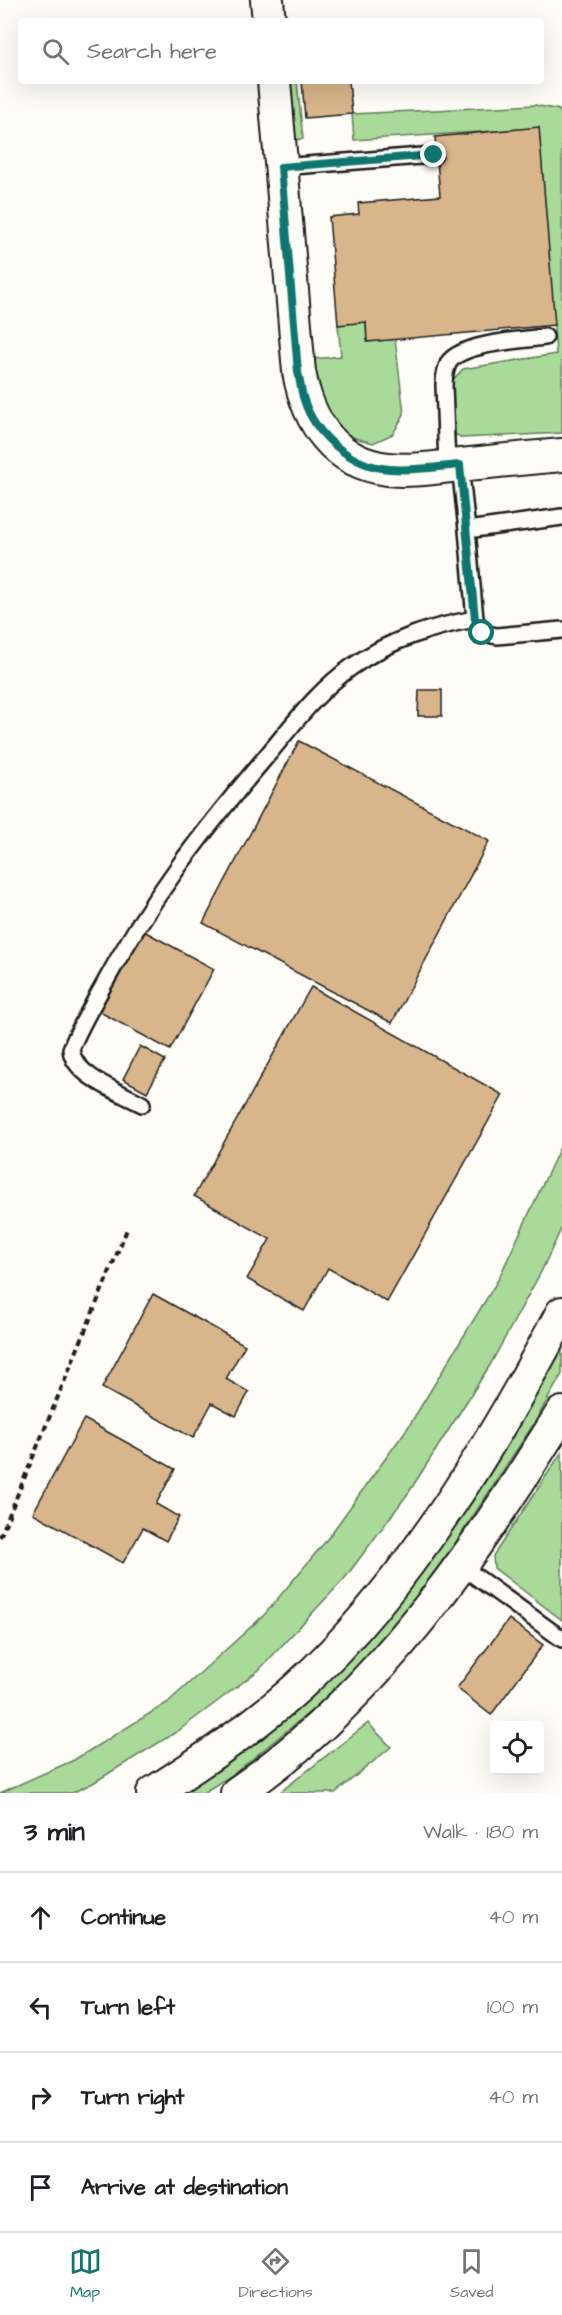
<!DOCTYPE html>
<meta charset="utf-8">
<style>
:root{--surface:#fff;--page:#f6f6f6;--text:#202124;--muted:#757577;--line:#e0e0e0;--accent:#0f766e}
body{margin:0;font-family:"Architects Daughter",sans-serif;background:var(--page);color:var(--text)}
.controls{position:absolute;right:18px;bottom:18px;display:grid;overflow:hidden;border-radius:6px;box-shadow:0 6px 24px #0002}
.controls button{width:54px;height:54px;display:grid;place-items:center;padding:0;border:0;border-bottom:2px solid var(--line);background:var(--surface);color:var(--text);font:30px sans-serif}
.stop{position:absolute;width:18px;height:18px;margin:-14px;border:4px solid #0f766e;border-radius:50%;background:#fff}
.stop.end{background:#0f766e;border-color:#fff;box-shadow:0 2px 6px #0008}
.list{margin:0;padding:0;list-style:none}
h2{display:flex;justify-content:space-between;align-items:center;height:78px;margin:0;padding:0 24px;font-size:26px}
h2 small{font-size:20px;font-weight:400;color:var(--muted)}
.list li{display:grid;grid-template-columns:39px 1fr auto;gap:18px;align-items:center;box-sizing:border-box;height:90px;padding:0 24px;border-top:2px solid var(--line)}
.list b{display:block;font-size:22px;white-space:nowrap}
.list em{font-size:20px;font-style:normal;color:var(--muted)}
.icon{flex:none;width:33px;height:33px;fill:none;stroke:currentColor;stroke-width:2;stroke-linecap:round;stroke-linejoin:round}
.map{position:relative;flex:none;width:562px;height:1793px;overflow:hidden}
.search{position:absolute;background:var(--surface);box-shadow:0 6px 24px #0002;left:18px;right:18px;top:18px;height:66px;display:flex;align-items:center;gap:15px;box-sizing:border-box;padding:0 21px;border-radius:6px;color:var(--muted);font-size:22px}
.sheet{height:438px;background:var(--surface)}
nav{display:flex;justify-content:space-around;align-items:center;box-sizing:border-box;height:84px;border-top:2px solid var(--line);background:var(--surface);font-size:16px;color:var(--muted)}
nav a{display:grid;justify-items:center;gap:3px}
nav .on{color:var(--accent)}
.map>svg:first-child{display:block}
.green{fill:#a9da9a;stroke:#627b5b;stroke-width:1.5}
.building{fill:#d8b58a;stroke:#1c1c1c;stroke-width:1.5}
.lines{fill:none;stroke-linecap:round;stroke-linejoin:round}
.lane-casing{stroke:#1c1c1c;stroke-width:20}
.street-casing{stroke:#1c1c1c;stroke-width:36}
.path{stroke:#1c1c1c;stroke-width:4;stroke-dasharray:6 4.5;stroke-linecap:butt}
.lane{stroke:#fdfcf7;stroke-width:15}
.street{stroke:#fdfcf7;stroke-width:32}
.route{stroke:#0f766e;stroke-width:8}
</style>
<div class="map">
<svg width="562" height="1793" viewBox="0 0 562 1793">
<rect width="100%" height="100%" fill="#fdfcf7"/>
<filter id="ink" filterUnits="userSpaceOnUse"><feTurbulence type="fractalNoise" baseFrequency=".0167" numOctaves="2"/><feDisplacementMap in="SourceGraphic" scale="12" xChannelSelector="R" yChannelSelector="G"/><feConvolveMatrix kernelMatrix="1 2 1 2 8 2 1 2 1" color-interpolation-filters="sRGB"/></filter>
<g filter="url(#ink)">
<path class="green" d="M271 81H297L303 139 277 141Z
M535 105 559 110 562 116V433L462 438 447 430 446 387 463 369 556 354 539 128 354 140 352 114Z
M366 322 367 342 395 339 404 414 393 434 373 443 355 438 338 429 296 361 341 356 338 325Z
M562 1143V1227L541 1272 490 1365 409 1492 345 1578 259 1670 178 1731 93 1783 72 1793H0L74 1760 167 1703 264 1615 325 1542 409 1426 498 1280Z
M562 1319V1374L533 1425 456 1542 404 1614 333 1693 235 1773 203 1793H166L354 1635Z
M562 1452V1620L494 1568 493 1556Z
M368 1723 391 1747 335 1793H279Z"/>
<path class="building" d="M302 81H349L352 114 305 118Z
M539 127 555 325 367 342 366 322 338 325 329 217 359 214 358 203 440 196 435 137Z
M419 690H442V716H418Z
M299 741 489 841 392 1023 203 923Z
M142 930 214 969 170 1050 98 1011Z
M311 987 503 1095 387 1302 328 1268 304 1311 247 1279 270 1239 194 1196Z
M140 1046 165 1060 147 1092 123 1079Z
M153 1294 245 1345 226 1379 249 1392 236 1416 212 1403 193 1438 102 1388Z
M84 1419 175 1469 156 1504 179 1517 166 1541 143 1528 123 1563 33 1513Z
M509 1619 543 1645 491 1715 457 1688Z"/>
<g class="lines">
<defs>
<path id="lane" d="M281 167 434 155
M460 465 467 530
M447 466 444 385C444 377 445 370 449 362 463 343 522 340 545 337
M562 517 467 530 475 619 482 633 497 636 562 630
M142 1104C120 1092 73 1076 71 1049 79 1028 91 1008 102 988 148 902 202 832 265 758 292 726 318 690 353 666 390 640 430 627 475 619
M461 1566 562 1639"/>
<path id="street" d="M267 0 269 21
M274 81 299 372C308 421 334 463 388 469 412 472 437 467 461 465 495 461 528 458 562 455
M153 1793C204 1760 254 1727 299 1686 407 1587 494 1442 562 1313
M237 1793C377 1697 474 1554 562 1413"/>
</defs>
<use href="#lane" class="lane-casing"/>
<use href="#street" class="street-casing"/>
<path class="path" d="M0 1537 128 1227"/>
<use href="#lane" class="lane"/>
<use href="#street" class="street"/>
</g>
</g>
<g class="lines" filter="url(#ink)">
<path class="route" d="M434 155 281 167 298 372C300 381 301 391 304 400 315 435 352 467 390 469 413 471 436 467 460 465L475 619 482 633"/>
</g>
</svg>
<div class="controls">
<button><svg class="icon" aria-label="locate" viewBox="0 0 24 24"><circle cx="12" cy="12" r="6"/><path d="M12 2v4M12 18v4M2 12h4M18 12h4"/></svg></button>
</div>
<div class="stop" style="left:482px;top:633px"></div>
<div class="stop end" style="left:434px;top:155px"></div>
<div class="search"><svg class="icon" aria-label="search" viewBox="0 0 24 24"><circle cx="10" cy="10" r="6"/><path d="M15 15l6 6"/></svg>Search here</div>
</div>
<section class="sheet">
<h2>3 min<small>Walk · 180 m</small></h2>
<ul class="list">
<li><svg class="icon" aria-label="ahead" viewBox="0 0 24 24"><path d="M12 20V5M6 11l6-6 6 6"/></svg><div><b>Continue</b></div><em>40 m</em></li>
<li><svg class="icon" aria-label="left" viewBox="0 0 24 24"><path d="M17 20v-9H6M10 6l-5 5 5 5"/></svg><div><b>Turn left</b></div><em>100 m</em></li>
<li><svg class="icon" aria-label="right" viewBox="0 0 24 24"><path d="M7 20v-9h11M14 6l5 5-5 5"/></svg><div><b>Turn right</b></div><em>40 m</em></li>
<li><svg class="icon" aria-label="arrive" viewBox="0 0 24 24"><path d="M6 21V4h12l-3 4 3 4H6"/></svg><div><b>Arrive at destination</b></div></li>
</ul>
</section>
<nav>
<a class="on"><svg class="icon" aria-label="map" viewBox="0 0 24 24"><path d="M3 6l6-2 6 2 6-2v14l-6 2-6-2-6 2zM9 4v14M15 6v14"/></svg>Map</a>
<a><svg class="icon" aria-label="directions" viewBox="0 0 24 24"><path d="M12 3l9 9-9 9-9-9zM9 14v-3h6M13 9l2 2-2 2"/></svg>Directions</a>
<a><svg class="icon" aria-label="saved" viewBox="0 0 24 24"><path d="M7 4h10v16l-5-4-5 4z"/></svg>Saved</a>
</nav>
